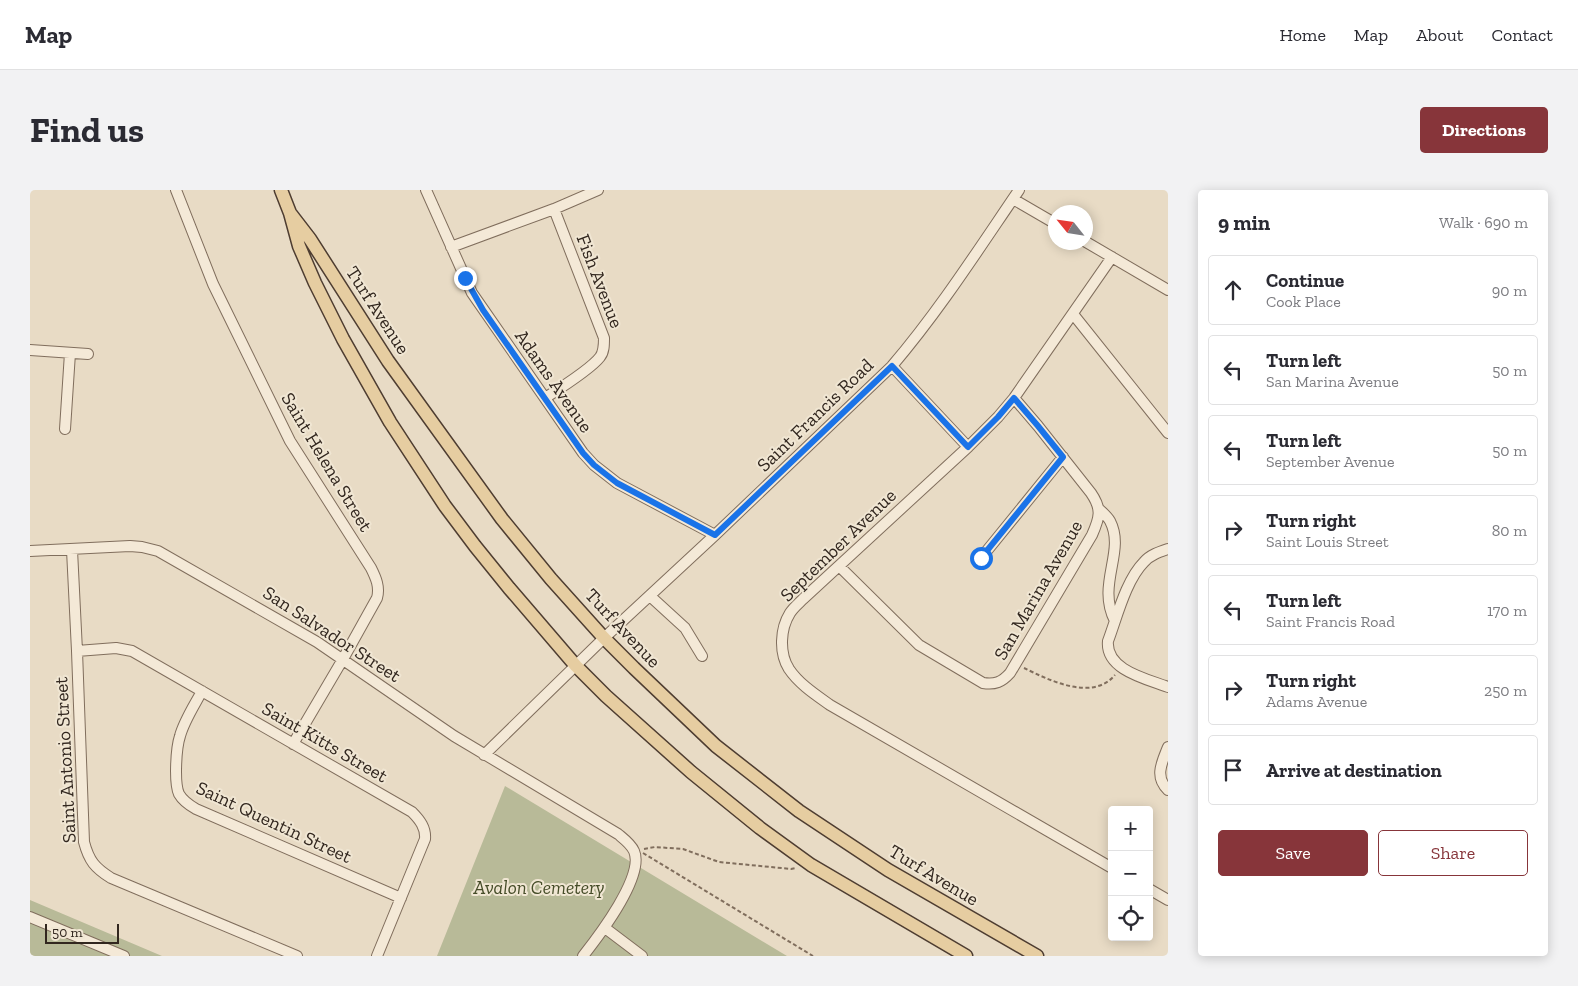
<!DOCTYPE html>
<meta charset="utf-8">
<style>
:root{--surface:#fff;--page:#f2f2f3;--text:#2b2b33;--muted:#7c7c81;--line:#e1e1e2;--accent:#87353a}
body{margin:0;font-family:"Zilla Slab",serif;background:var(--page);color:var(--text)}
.controls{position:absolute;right:15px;bottom:15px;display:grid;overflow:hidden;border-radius:5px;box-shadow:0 2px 12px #0003}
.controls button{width:45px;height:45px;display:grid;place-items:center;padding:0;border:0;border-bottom:1px solid var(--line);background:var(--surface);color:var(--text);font:25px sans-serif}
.compass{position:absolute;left:1018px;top:15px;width:45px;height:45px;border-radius:50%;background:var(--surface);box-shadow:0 2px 12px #0003;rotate:300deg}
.scale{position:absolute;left:15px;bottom:12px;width:74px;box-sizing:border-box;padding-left:5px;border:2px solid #32271f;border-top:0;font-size:14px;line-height:18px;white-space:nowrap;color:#32271f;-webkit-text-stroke:4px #f0e6d3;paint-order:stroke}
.stop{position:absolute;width:15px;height:15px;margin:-11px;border:4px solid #1a73e8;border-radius:50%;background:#fff}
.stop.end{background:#1a73e8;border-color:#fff;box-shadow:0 1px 5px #0008}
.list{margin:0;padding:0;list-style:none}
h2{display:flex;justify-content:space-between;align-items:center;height:65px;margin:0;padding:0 20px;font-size:21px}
h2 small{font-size:16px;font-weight:400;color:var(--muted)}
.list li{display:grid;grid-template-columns:32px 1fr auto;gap:15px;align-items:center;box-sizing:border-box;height:70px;margin:0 10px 10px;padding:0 10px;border:1px solid var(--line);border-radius:5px}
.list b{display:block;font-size:19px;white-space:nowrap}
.list p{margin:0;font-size:16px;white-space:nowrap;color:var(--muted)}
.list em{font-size:16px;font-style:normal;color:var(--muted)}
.actions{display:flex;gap:10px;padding:15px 20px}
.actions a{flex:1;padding:11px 0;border:1px solid var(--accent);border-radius:5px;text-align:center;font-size:18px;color:var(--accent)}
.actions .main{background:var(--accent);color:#fff}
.icon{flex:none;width:28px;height:28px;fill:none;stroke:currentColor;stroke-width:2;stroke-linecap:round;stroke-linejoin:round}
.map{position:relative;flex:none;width:1138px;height:766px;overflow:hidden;border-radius:5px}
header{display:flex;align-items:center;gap:30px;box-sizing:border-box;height:70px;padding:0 25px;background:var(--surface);border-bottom:1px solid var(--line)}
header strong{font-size:24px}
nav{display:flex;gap:28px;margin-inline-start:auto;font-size:18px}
.intro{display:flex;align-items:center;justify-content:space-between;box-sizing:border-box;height:120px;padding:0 30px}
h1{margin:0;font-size:35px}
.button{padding:12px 22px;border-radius:5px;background:var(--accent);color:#fff;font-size:18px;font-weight:700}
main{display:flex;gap:30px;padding:0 30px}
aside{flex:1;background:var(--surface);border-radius:5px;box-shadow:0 2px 12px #0003}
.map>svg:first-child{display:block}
.cemetery{fill:#b8ba98}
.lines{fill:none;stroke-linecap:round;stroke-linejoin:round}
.minor-casing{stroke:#806e5d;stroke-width:12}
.major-casing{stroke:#4e3d31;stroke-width:15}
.path{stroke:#806e5d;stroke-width:2;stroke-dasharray:4 2.5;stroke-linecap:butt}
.minor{stroke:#f4e9d7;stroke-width:10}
.major{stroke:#e6cda1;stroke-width:12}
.route{stroke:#1a73e8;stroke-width:6}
.labels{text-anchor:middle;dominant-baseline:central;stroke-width:4;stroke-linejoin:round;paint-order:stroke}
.street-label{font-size:19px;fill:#32271f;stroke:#f0e6d3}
.park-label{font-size:19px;font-style:italic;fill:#454c28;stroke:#f0e6d3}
</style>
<header>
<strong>Map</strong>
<nav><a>Home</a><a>Map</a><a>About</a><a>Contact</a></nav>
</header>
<div class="intro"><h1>Find us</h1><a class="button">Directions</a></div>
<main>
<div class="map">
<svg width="1138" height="766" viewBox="0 0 1138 766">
<rect width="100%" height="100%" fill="#e8dbc5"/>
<path class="cemetery" d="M475 596 757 766H407Z
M0 710 132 766H0Z"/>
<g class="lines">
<defs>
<path id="minor" d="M146 0 183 94 260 251 341 378C346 388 350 397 347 408L313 469 263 554
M396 0 442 103 553 263 564 275 587 293 685 345
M983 9 1026 34
M1056 52 1138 100
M421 57 524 19 568 0
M1043 124 1138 243
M0 160 58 164
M862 176 938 257
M515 208C529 199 561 179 570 167 574 162 574 155 574 148L524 19
M35 239 40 163
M1069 319C1073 323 1077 326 1080 331 1096 362 1066 394 1085 431
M1138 359C1129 362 1120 365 1114 372 1096 390 1087 427 1078 451 1075 480 1117 489 1138 497
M42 360 47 461 54 652C59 671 65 678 81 688L267 766
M0 361 100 356 112 357 128 361 287 452 424 546 588 644C594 649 601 654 604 661 615 686 568 747 553 766
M951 368 1033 267
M809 376 889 455 953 493C965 495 972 492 980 483L1062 345C1070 327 1072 319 1061 303L1008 236 984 208
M620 406 655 438 672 466
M47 461 86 458 102 461 382 622C390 630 396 638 395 649L347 766
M172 501C164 516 154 531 150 546 146 558 144 593 149 604 153 611 159 615 166 619L371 708
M1138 557C1132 572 1124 587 1138 600
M454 565 574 448 685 345 862 176C909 121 948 60 989 0
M1082 678 800 515C786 505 769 494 759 479 749 463 750 439 760 423 763 418 769 413 773 409L938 257 968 227 984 208 1082 67
M1119 699 1138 710
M0 727 94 766
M575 738 612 766"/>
<path id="major" d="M251 0 260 23 269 56 285 93 313 149 360 232 415 316 445 356 479 398 546 476 576 506 661 582 730 638 781 675 936 766
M260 23 280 49 358 171 472 329 521 389 574 448 604 478 686 556 769 621 858 680 1007 766"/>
</defs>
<use href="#minor" class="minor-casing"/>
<use href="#major" class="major-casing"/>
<path class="path" d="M994 478C1019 490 1062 512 1085 485
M614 659 625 657 653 659 689 672 761 679 766 678
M613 663 783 766"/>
<use href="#minor" class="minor"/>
<use href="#major" class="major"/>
</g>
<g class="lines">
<path class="route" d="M435 88 453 120 553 263 564 275 587 293 685 345 862 176 938 257 968 227 984 208 1008 236 1033 267 951 368"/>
</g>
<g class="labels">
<g class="street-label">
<text transform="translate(570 91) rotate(69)">Fish Avenue</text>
<text transform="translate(348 120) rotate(57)">Turf Avenue</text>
<text transform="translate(524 191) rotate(55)">Adams Avenue</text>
<text transform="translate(785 225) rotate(-44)">Saint Francis Road</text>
<text transform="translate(297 272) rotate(59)">Saint Helena Street</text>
<text transform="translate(808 355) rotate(-44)">September Avenue</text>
<text transform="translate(1008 400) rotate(-60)">San Marina Avenue</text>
<text transform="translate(593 438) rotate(47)">Turf Avenue</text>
<text transform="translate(302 444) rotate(33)">San Salvador Street</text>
<text transform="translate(295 552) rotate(30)">Saint Kitts Street</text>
<text transform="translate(35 570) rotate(-93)">Saint Antonio Street</text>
<text transform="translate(244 632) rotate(25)">Saint Quentin Street</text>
<text transform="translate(904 685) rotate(31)">Turf Avenue</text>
</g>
<g class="park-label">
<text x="509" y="697">Avalon Cemetery</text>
</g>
</g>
</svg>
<div class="controls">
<button>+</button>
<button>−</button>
<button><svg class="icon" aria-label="locate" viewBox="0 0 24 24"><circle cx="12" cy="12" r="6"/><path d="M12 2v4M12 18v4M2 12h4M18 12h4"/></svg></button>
</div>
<svg class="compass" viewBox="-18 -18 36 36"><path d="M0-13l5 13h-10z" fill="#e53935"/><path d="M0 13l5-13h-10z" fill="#7c7c81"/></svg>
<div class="scale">50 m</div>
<div class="stop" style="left:951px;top:368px"></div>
<div class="stop end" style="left:435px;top:88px"></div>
</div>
<aside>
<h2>9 min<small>Walk · 690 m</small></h2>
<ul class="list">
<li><svg class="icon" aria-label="ahead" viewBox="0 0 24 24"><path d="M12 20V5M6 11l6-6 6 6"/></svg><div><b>Continue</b><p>Cook Place</p></div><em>90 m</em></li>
<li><svg class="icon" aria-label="left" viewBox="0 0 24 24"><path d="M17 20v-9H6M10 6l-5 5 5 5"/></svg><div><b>Turn left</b><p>San Marina Avenue</p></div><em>50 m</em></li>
<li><svg class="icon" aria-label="left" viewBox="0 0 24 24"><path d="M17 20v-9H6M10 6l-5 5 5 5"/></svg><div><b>Turn left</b><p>September Avenue</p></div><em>50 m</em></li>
<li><svg class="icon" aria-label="right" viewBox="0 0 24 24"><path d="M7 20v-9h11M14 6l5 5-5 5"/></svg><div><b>Turn right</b><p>Saint Louis Street</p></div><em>80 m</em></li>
<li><svg class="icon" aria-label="left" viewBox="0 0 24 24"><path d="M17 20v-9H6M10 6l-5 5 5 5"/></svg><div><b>Turn left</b><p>Saint Francis Road</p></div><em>170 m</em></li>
<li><svg class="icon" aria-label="right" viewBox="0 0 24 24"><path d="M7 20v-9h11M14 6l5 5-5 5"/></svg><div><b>Turn right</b><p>Adams Avenue</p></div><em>250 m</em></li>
<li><svg class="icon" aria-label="arrive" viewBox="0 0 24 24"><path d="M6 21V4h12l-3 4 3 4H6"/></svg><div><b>Arrive at destination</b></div></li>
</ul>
<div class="actions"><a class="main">Save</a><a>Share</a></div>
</aside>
</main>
